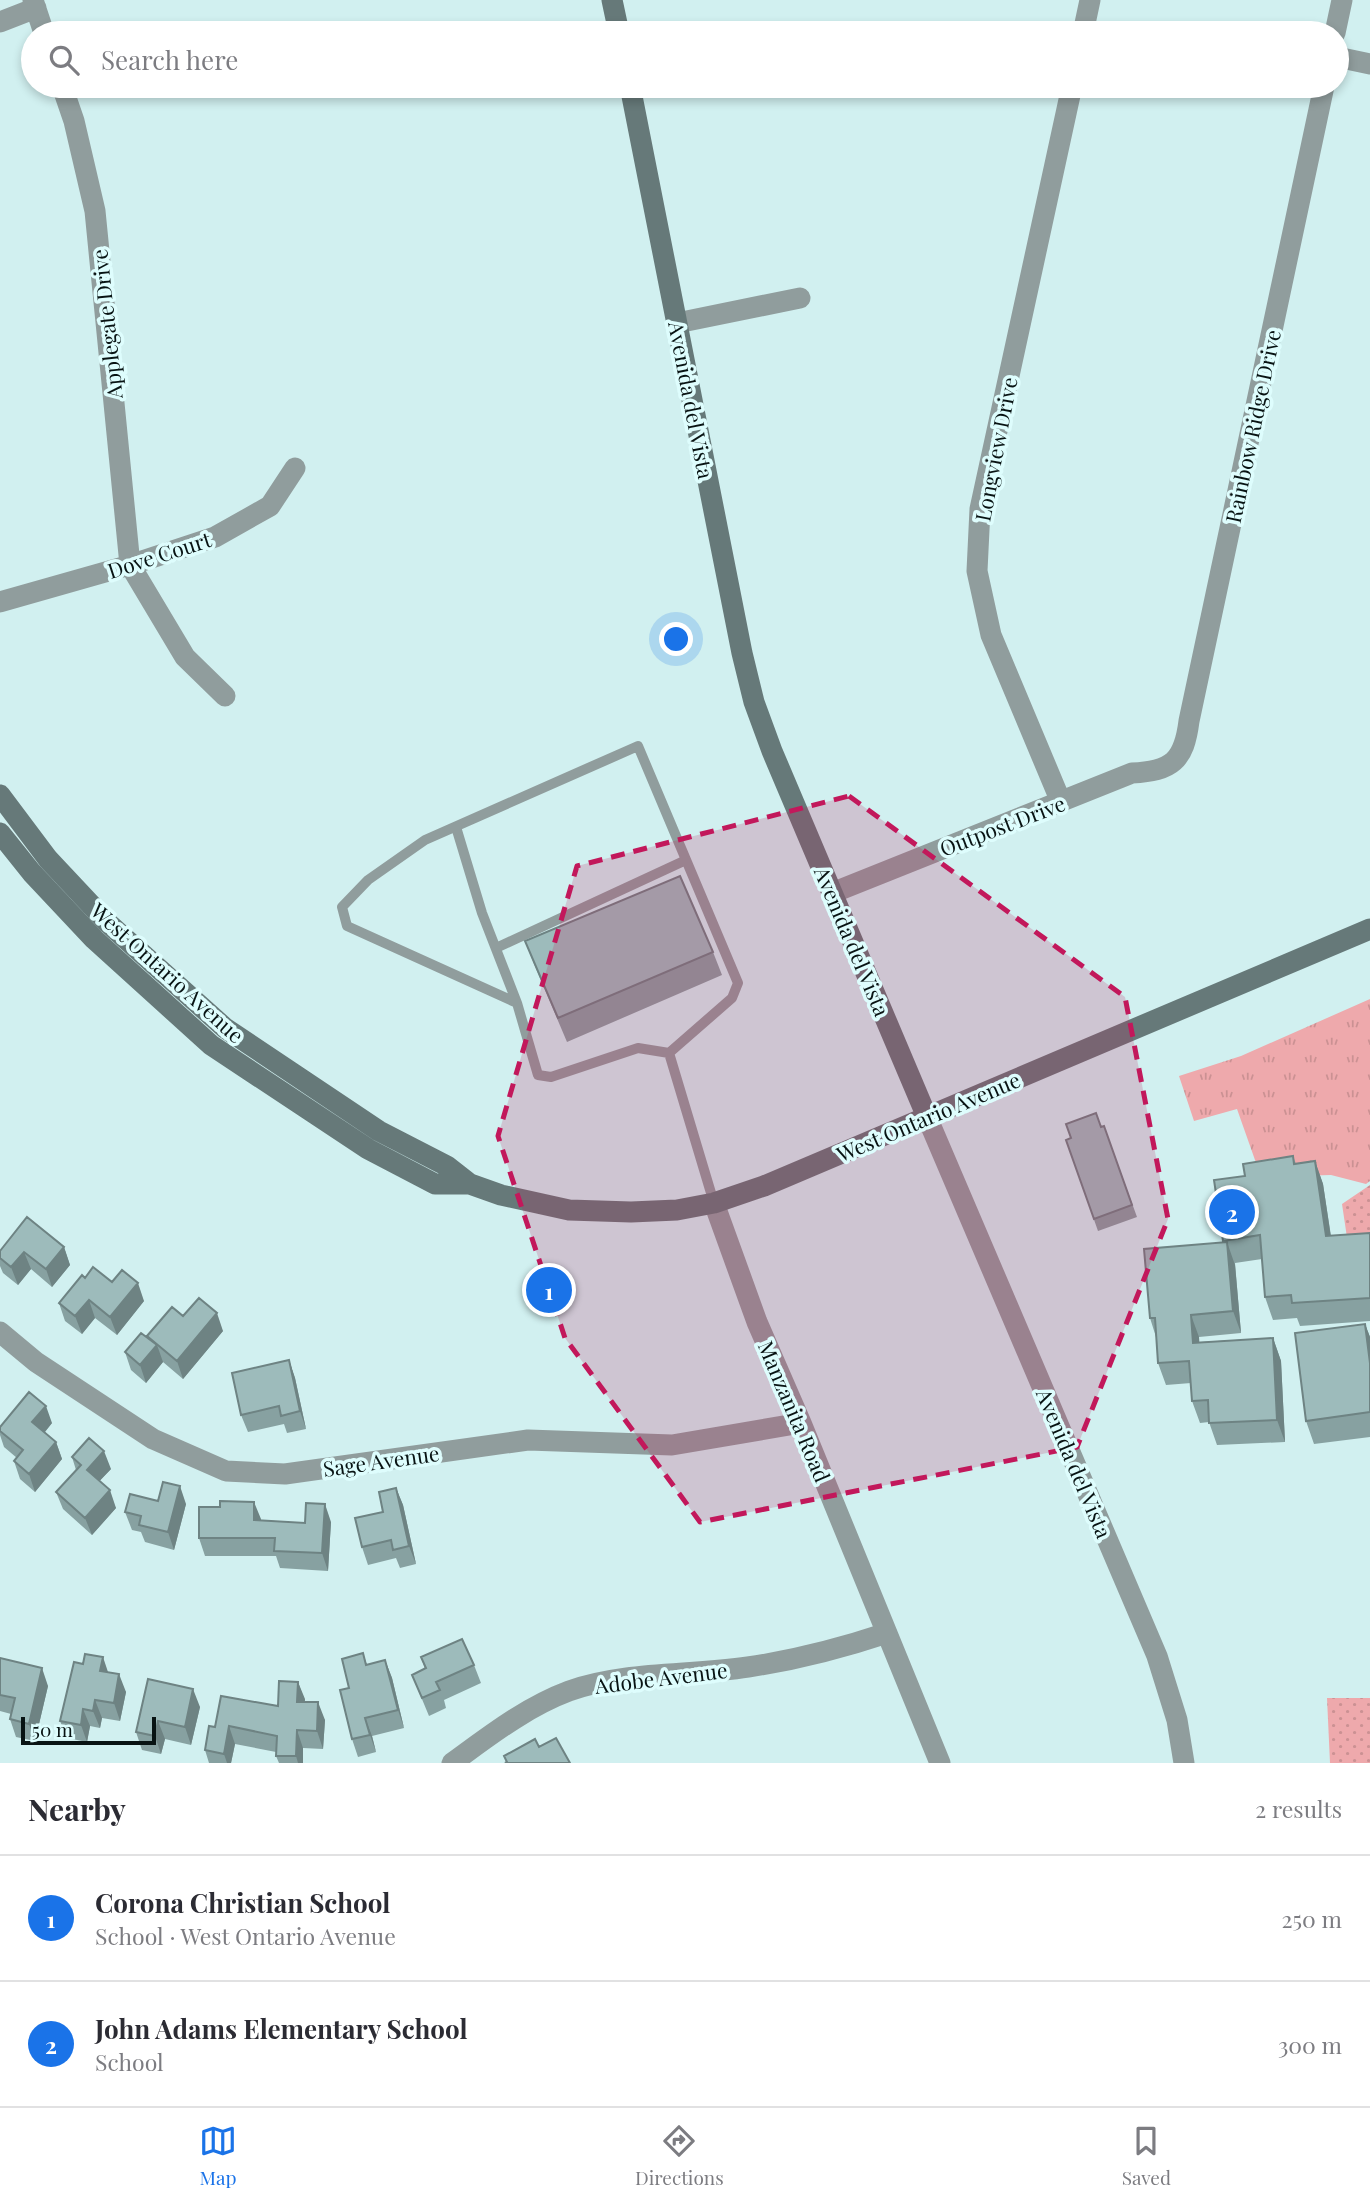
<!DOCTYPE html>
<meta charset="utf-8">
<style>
:root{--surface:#fff;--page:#f2f2f3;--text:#2b2b33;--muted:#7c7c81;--line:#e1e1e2;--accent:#1a73e8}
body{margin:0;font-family:"Playfair Display",serif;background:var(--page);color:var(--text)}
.scale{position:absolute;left:21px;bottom:18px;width:135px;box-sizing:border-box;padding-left:7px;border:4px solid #081313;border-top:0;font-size:19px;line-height:24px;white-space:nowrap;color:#081313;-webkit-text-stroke:5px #defdfd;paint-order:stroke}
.you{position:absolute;left:677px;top:640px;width:24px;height:24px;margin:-18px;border:5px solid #fff;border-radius:50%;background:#1a73e8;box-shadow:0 0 0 10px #1a73e833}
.badge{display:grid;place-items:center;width:46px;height:46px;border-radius:50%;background:var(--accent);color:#fff;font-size:23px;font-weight:700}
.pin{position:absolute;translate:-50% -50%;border:4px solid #fff;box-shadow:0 2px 7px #0006}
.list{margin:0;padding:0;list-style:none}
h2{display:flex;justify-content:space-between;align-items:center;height:91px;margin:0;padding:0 28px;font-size:30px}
h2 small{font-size:23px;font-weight:400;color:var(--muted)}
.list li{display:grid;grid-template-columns:46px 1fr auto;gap:21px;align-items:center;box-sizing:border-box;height:126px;padding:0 28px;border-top:2px solid var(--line)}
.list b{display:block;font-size:26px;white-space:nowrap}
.list p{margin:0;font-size:23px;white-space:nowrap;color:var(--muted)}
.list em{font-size:23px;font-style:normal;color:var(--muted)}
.icon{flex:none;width:38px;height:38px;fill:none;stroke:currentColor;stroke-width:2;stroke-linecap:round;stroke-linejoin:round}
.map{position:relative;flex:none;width:1370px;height:1763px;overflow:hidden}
.search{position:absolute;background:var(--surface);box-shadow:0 4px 10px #0003;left:21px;right:21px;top:21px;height:77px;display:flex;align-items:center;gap:18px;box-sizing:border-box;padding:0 24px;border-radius:38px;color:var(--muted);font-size:26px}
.sheet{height:343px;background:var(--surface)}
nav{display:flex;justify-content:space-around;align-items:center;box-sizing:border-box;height:98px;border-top:2px solid var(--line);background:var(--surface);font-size:19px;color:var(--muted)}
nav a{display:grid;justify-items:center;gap:4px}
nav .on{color:var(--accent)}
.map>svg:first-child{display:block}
.grass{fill:url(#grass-tufts)}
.park{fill:url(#park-dots)}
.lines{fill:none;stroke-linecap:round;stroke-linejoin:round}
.lane{stroke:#909d9d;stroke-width:10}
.street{stroke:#909d9d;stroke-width:21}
.secondary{stroke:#667979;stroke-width:21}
.wall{fill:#87a1a1}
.shaded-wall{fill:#6e8383}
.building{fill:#9dbbbb;stroke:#6e8383;stroke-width:2}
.marked{fill:#c2185b;fill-opacity:0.2;stroke:#c2185b;stroke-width:5;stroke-dasharray:14 9;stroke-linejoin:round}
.labels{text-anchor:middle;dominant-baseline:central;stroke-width:7;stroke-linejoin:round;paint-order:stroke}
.street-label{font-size:21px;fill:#081313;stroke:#defdfd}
</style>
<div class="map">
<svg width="1370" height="1763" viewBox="0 0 1370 1763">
<defs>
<pattern id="grass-tufts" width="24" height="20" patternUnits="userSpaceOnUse" patternTransform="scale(1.75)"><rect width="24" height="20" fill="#eea9ac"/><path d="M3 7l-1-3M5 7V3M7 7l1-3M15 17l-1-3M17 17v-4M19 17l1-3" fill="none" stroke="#cb9193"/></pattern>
<pattern id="park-dots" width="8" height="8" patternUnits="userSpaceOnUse" patternTransform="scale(1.75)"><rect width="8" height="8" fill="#eea9ac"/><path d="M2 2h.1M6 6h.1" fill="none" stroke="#cb9193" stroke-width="1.8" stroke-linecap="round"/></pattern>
</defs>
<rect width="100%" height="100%" fill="#d1f0f0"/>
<path class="grass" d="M1370 999V1181L1366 1184 1331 1175 1261 1177 1237 1109 1194 1121 1179 1076 1241 1056Z"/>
<path class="park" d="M1370 1185V1249L1349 1251 1342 1204Z
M1327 1698H1370V1763H1330Z"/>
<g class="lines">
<path class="lane" d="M638 746 738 983 732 998 669 1053 638 1048 551 1077 538 1075 517 1003 347 926 342 907 368 880 425 840Z
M456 827 482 913 517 1003
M496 948 686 860
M669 1053 714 1203"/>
<path class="street" d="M33 0 44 33
M0 22 36 8
M1083 33 1090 0
M1335 33 1342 0
M1337 57 1370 64
M62 86 74 121 95 211 130 565 185 657 225 696
M677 323 800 298
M0 602 130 565 215 537 270 506 295 468
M1061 802 991 635 977 571 980 509 1072 86
M832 893 1132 773C1172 771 1184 761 1189 721L1324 86
M927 1117 1157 1656 1177 1720 1184 1763
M714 1203 757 1322 801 1423 940 1763
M0 1332 36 1362 153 1439 226 1471 285 1474 528 1440 672 1445 801 1423
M452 1763C489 1736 526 1707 569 1691 626 1671 689 1676 748 1667 796 1660 842 1648 887 1633"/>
<path class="secondary" d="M612 0 619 33
M630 86 742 653 754 702 772 751 927 1117
M0 795 48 859 109 924 225 1028 379 1131 447 1166 470 1184 501 1195 569 1210 631 1212 677 1210 714 1203 764 1186 1370 929
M0 833 32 873 94 939 211 1045 368 1149 435 1184H470"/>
</g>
<path class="wall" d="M525 941 713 952 722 975 567 1042 534 964Z
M1104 1126 1137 1217 1098 1231 1066 1140Z
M1293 1156 1296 1164 1315 1161 1323 1184 1331 1236 1370 1233V1321L1300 1326 1297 1318 1273 1320 1265 1297 1262 1259 1235 1263 1241 1333 1199 1337V1342L1273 1338 1281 1361 1285 1442 1217 1445 1209 1422 1200 1423 1192 1401 1191 1383 1166 1385 1158 1363 1156 1337 1150 1318 1224 1243 1223 1241 1245 1176Z
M64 1247 70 1265 52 1287 31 1269 18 1285 3 1273 0 1266V1251Z
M85 1278 112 1282 144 1301 117 1335 95 1318 82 1334 65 1321 59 1303Z
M183 1316 223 1331 183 1379 163 1362 146 1383 131 1370 125 1352Z
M1365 1324 1370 1337V1437L1314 1444 1306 1421Z
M289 1360 295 1378 306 1429 287 1433 284 1424 248 1432 241 1415Z
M52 1423 45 1432 56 1442 62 1459 35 1492 20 1479 14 1461 17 1458 4 1447 0 1435V1427Z
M72 1457 111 1469 99 1481 116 1508 92 1535 63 1509 56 1492 76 1470Z
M396 1488 403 1505 416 1564 400 1568 396 1558 368 1565 362 1547Z
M158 1501 186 1504 174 1550 145 1542 141 1532 132 1530 125 1512Z
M261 1519V1520L305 1523 331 1522 328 1571 280 1568 276 1556H205L199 1538Z
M363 1653 367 1665 385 1660 392 1678 404 1728 372 1736 376 1752 358 1757 352 1739 349 1688Z
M421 1657 474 1665 481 1683 444 1700 446 1708 429 1716 412 1675 425 1669Z
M0 1658 48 1686 35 1741 16 1737 10 1719 11 1714 0 1711Z
M108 1672 126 1692 120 1721 102 1718 100 1728 90 1726 87 1742 67 1738 60 1721Z
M148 1679 200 1707 191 1745 165 1739 161 1754 142 1750 136 1732Z
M298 1682 305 1702 325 1720 323 1749 303 1748V1763H279L276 1756V1752L235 1744 231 1763H209L205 1750 215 1727 278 1706Z"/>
<path class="shaded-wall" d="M1315 1161 1323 1184 1334 1258 1326 1236Z
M1227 1242 1235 1265 1241 1333 1233 1311Z
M64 1247 70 1265 52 1287 46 1269Z
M24 1252 31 1269 18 1285 11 1267Z
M138 1283 144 1301 117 1335 110 1317Z
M89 1300 95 1318 82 1334 75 1316Z
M217 1313 223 1331 183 1379 177 1361Z
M1191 1315 1199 1337 1201 1365 1193 1343Z
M1365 1324 1370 1337V1363Z
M1273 1338 1281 1361 1285 1442 1277 1420Z
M157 1345 163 1362 146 1383 140 1365Z
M289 1360 295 1378 306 1429 300 1411Z
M46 1406 52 1423 39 1439 32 1422Z
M56 1442 62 1459 35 1492 29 1474Z
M104 1451 111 1469 94 1487 87 1470Z
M180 1486 186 1504 174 1550 168 1532Z
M396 1488 403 1505 416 1564 409 1546Z
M110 1490 116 1508 92 1535 85 1518Z
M254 1502 261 1519 260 1538 254 1520Z
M325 1504 331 1522 328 1571 322 1553Z
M103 1657 109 1675 100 1671Z
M385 1660 392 1678 404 1728 398 1710Z
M42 1668 48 1686 35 1741 29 1724Z
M119 1674 126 1692 120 1721 114 1703Z
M298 1682 305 1699 304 1719 297 1702Z
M193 1689 200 1707 191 1745 185 1727Z
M95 1700 102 1718 100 1728 93 1711Z
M318 1702 325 1720 323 1749 317 1731Z
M83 1709 90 1726 87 1742 81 1725Z
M365 1718 372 1736 376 1752 370 1735Z
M158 1721 165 1739 161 1754 155 1736Z
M229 1726 235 1744 231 1763H227L224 1754Z
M297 1730 303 1748V1763H298L296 1756Z"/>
<path class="building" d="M680 876 713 952 558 1018 525 941Z
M1096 1113 1101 1127 1104 1126 1132 1205 1094 1219 1066 1140 1071 1138 1066 1124Z
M1293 1156 1294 1164 1315 1161 1326 1236 1370 1233V1298L1292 1303 1291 1295 1265 1297 1260 1235 1223 1241 1214 1180 1245 1176 1243 1164Z
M27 1217 64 1247 46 1269 24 1252 11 1267 0 1258V1251Z
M1227 1242 1233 1311 1191 1315 1193 1343 1273 1338 1277 1420 1209 1423 1208 1400 1192 1401 1189 1361 1158 1363 1155 1318H1150L1144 1249Z
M93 1267 112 1282 122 1270 138 1283 110 1317 89 1300 75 1316 59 1303 82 1275 85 1278Z
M199 1298 217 1313 177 1361 147 1336 172 1307 183 1316Z
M1365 1324 1370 1363V1412L1306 1421 1295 1333Z
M141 1333 157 1345 140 1365 125 1352Z
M289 1360 300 1411 281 1416 279 1406 241 1415 232 1373Z
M29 1392 46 1406 32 1422 56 1442 29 1474 14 1461 23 1450 0 1431V1427Z
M89 1438 104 1451 87 1470 110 1490 85 1518 56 1492 81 1465 72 1457Z
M163 1482 180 1486 168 1532 139 1525 141 1516 125 1512 130 1494 158 1501Z
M396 1488 409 1546 393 1550 391 1540 362 1547 355 1518 383 1512 379 1492Z
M220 1501 254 1502V1520L305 1523 306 1503 325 1504 322 1553 274 1551 275 1538H199V1507H220Z
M462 1639 474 1665 436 1682 440 1690 422 1698 412 1675 426 1668 421 1657Z
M363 1653 366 1665 385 1660 398 1710 365 1718 370 1735 352 1739 340 1690 349 1688 342 1659Z
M85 1654 103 1657 100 1671 119 1674 114 1703 95 1700 93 1711 83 1709 81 1725 60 1721 74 1662 83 1664Z
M0 1658 42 1668 29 1724 10 1719 15 1698 0 1695Z
M148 1679 193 1689 185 1727 158 1721 155 1736 136 1732Z
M279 1681 298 1682 297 1702H318L317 1731 297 1730 296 1756H276L277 1736 229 1726 224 1754 205 1750 209 1726 215 1727 221 1696 278 1706Z
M556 1738 570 1763H505L507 1762 504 1756 535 1739 539 1747Z"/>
<path class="marked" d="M849 796 1125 997 1168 1219 1077 1447 700 1522 565 1338 498 1136 577 866Z"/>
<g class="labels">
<g class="street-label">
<text transform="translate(106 324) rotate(-96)">Applegate Drive</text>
<text transform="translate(692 400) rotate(79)">Avenida del Vista</text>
<text transform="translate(1252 426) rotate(-78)">Rainbow Ridge Drive</text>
<text transform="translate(995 449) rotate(-79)">Longview Drive</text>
<text transform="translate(159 554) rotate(-18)">Dove Court</text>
<text transform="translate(1002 825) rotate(-21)">Outpost Drive</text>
<text transform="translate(853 941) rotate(67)">Avenida del Vista</text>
<text transform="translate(168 972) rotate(42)">West Ontario Avenue</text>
<text transform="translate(928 1116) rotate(-23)">West Ontario Avenue</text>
<text transform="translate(795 1411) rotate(67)">Manzanita Road</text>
<text transform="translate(381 1460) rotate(-8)">Sage Avenue</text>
<text transform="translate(1075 1463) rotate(67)">Avenida del Vista</text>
<text transform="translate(661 1677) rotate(-7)">Adobe Avenue</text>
</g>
</g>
</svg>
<div class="scale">50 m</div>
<div class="you"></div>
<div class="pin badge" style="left:549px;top:1290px">1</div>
<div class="pin badge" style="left:1232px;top:1212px">2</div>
<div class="search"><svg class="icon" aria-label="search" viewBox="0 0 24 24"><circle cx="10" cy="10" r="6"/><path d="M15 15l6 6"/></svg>Search here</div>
</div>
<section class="sheet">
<h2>Nearby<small>2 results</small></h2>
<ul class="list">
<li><span class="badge">1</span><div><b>Corona Christian School</b><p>School · West Ontario Avenue</p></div><em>250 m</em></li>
<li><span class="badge">2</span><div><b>John Adams Elementary School</b><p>School</p></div><em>300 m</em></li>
</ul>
</section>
<nav>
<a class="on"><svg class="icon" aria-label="map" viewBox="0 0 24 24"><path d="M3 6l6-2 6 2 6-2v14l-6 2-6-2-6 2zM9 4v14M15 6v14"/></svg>Map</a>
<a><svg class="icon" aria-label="directions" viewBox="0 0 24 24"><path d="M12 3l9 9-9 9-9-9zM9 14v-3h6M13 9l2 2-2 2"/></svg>Directions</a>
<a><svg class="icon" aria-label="saved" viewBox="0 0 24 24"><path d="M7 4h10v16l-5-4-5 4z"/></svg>Saved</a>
</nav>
